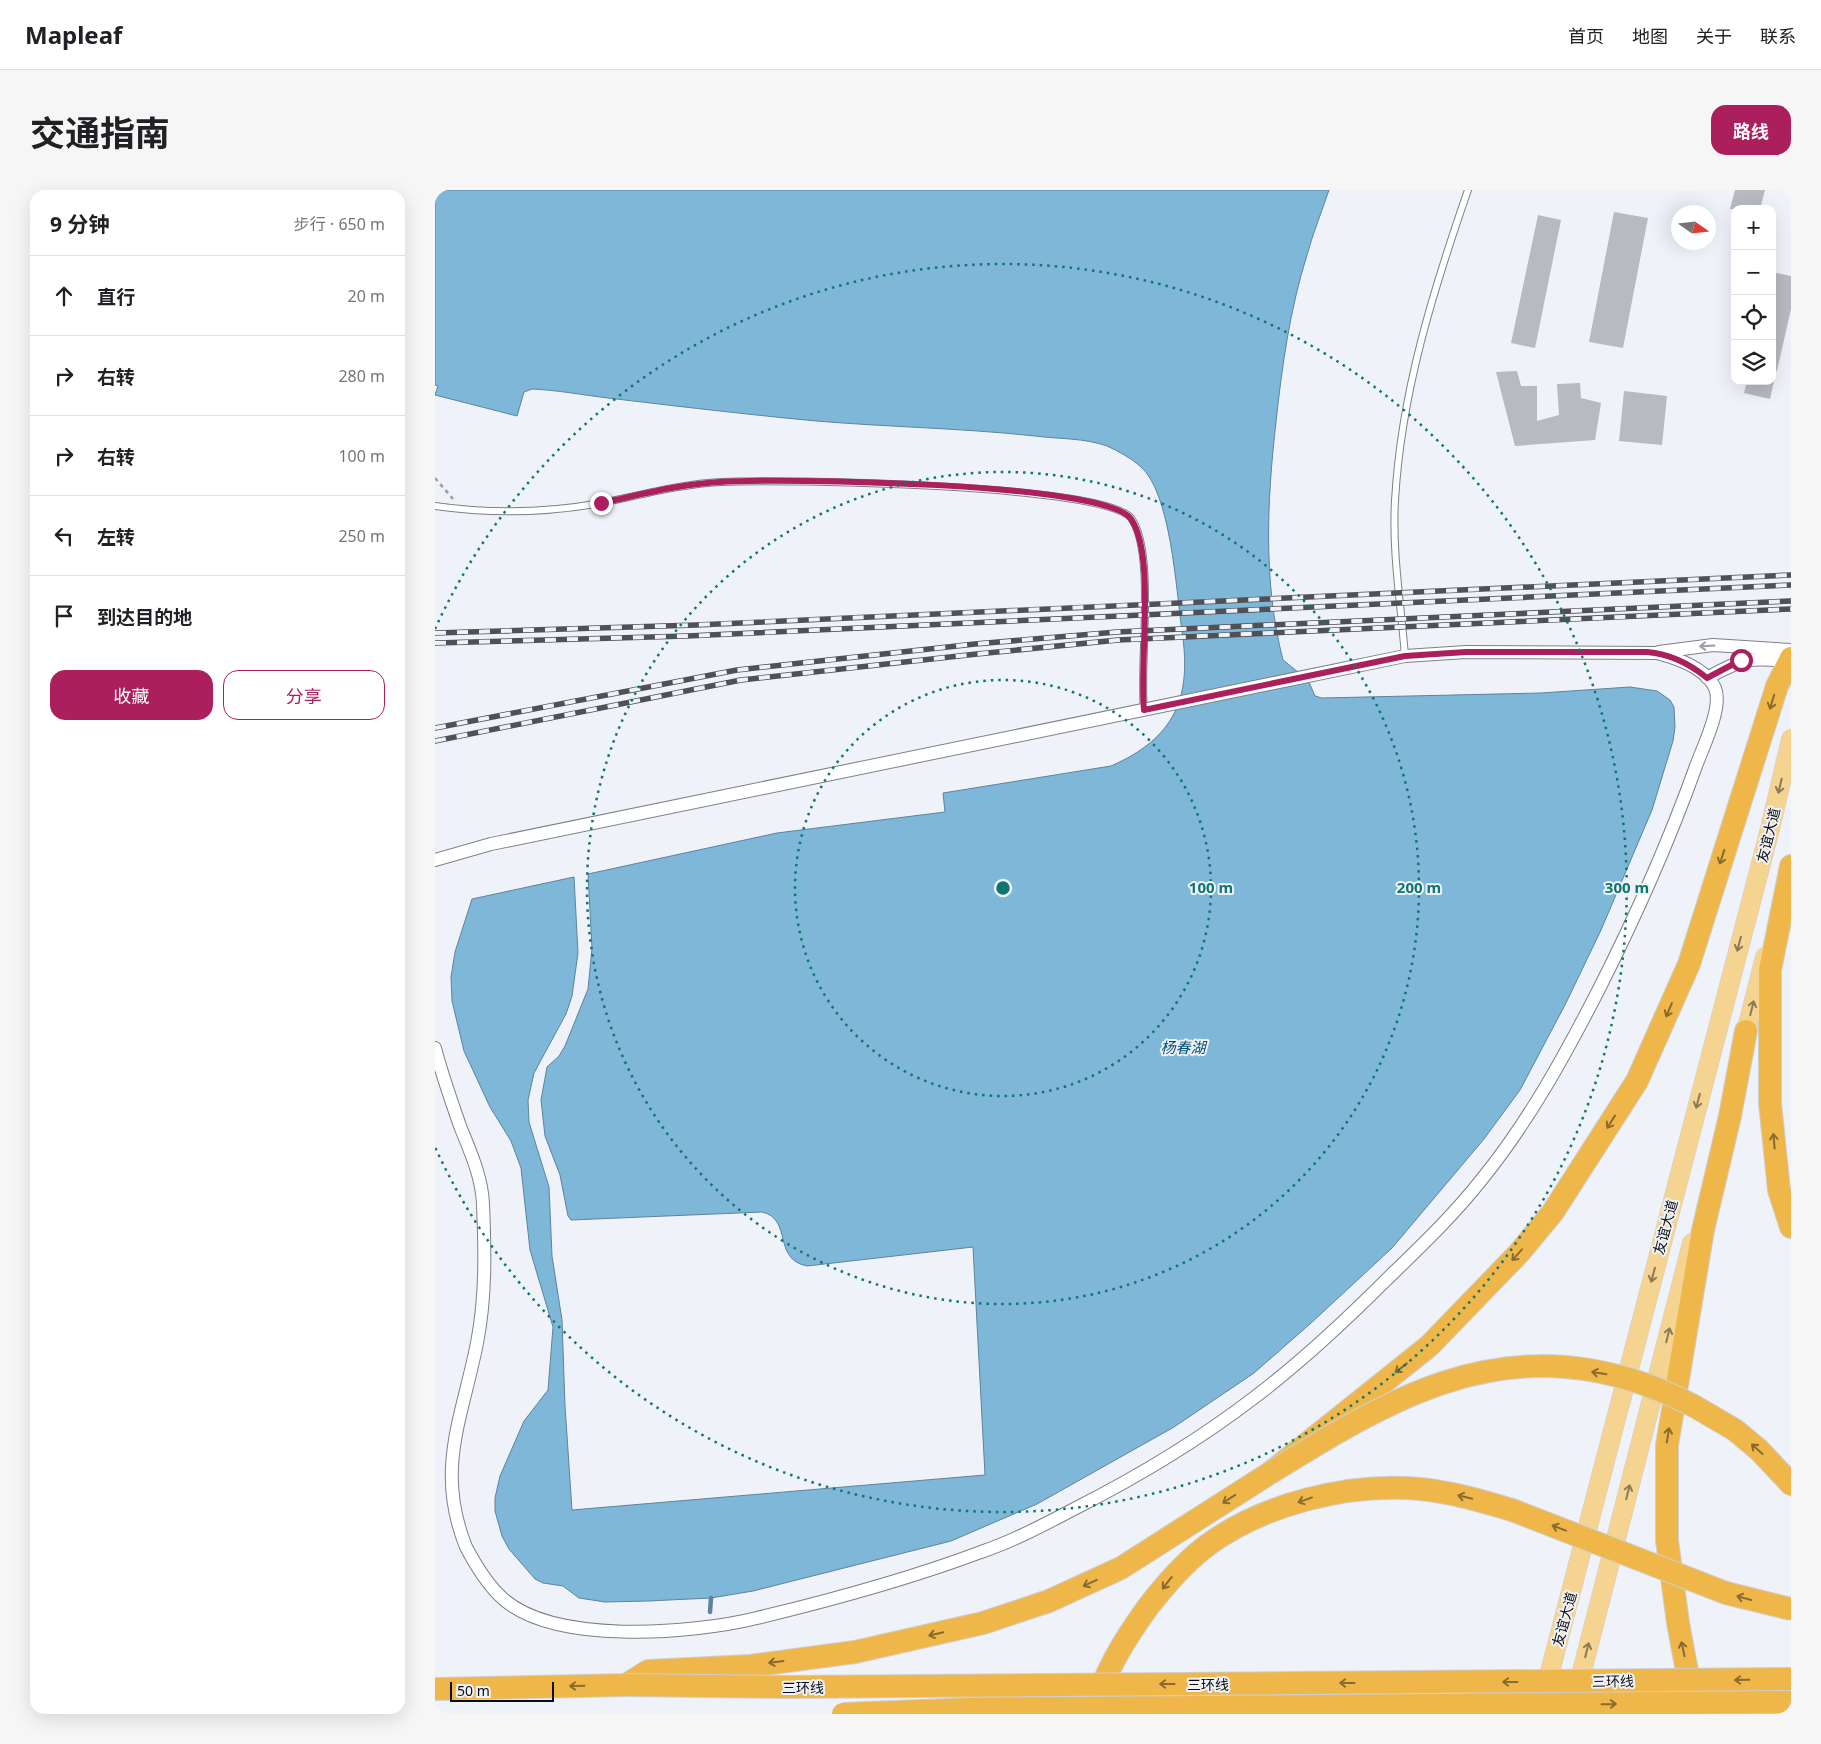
<!DOCTYPE html>
<html lang="zh">
<meta charset="utf-8">
<style>
:root{--surface:#fff;--page:#f6f6f6;--text:#202124;--muted:#757577;--line:#e0e0e0;--accent:#ac1f5d}
body{margin:0;font-family:"Noto Sans","Noto Sans SC",sans-serif;background:var(--page);color:var(--text)}
.controls{position:absolute;right:15px;top:15px;display:grid;overflow:hidden;border-radius:10px;box-shadow:0 5px 20px #0002}
.controls button{width:45px;height:45px;display:grid;place-items:center;padding:0;border:0;border-bottom:1px solid var(--line);background:var(--surface);color:var(--text);font:25px sans-serif}
.compass{position:absolute;left:1236px;top:15px;width:45px;height:45px;border-radius:50%;background:var(--surface);box-shadow:0 5px 20px #0002;rotate:104deg}
.scale{position:absolute;left:15px;bottom:12px;width:104px;box-sizing:border-box;padding-left:5px;border:2px solid #0c0d0f;border-top:0;font-size:14px;line-height:18px;white-space:nowrap;color:#0c0d0f;-webkit-text-stroke:4px #eff2f9;paint-order:stroke}
.stop{position:absolute;width:15px;height:15px;margin:-11px;border:4px solid #ac1f5d;border-radius:50%;background:#fff}
.stop.end{background:#ac1f5d;border-color:#fff;box-shadow:0 1px 5px #0008}
.list{margin:0;padding:0;list-style:none}
h2{display:flex;justify-content:space-between;align-items:center;height:65px;margin:0;padding:0 20px;font-size:21px}
h2 small{font-size:16px;font-weight:400;color:var(--muted)}
.list li{display:grid;grid-template-columns:32px 1fr auto;gap:15px;align-items:center;box-sizing:border-box;height:80px;padding:0 20px;border-top:1px solid var(--line)}
.list b{display:block;font-size:19px;white-space:nowrap}
.list em{font-size:16px;font-style:normal;color:var(--muted)}
.actions{display:flex;gap:10px;padding:15px 20px}
.actions a{flex:1;padding:11px 0;border:1px solid var(--accent);border-radius:15px;text-align:center;font-size:18px;color:var(--accent)}
.actions .main{background:var(--accent);color:#fff}
.icon{flex:none;width:28px;height:28px;fill:none;stroke:currentColor;stroke-width:2;stroke-linecap:round;stroke-linejoin:round}
.map{position:relative;flex:none;width:1356px;height:1524px;overflow:hidden;border-radius:15px}
header{display:flex;align-items:center;gap:30px;box-sizing:border-box;height:70px;padding:0 25px;background:var(--surface);border-bottom:1px solid var(--line)}
header strong{font-size:24px}
nav{display:flex;gap:28px;margin-inline-start:auto;font-size:18px}
.intro{display:flex;align-items:center;justify-content:space-between;box-sizing:border-box;height:120px;padding:0 30px}
h1{margin:0;font-size:35px}
.button{padding:12px 22px;border-radius:15px;background:var(--accent);color:#fff;font-size:18px;font-weight:700}
main{display:flex;gap:30px;padding:0 30px}
aside{flex:1;background:var(--surface);border-radius:15px;box-shadow:0 5px 20px #0002}
.map>svg:first-child{display:block}
.water{fill:#7fb7d8;stroke:#5c849c}
.lines{fill:none;stroke-linecap:round;stroke-linejoin:round}
.stream{stroke:#5c849c;stroke-width:4.5}
.building{fill:#b9b9c0}
.lane-casing{stroke:#7d8187;stroke-width:8}
.street-casing{stroke:#7d8187;stroke-width:14}
.primary-casing{stroke:#cecfcf;stroke-width:20}
.highway-casing{stroke:#cecfcf;stroke-width:24}
.path{stroke:#9a9ca1;stroke-width:2.5;stroke-dasharray:4 4;stroke-linecap:butt}
.lane{stroke:#fff;stroke-width:6}
.street{stroke:#fff;stroke-width:12}
.primary{stroke:#f5d492;stroke-width:19}
.highway{stroke:#efb74a;stroke-width:22}
.rail-casing{stroke:#505155;stroke-width:5.5}
.rail{stroke:#eff2f9;stroke-width:4;stroke-dasharray:11;stroke-linecap:butt}
.highway-bridge-casing{stroke:#cecfcf;stroke-width:24;stroke-linecap:butt}
.highway-bridge{stroke:#efb74a;stroke-width:22}
.oneway{stroke:#9e9e9f}
.oneway2{stroke:#896a2f}
.oneway3{stroke:#8c7a57}
.route{stroke:#ac1f5d;stroke-width:6}
.ring{fill:none;stroke:#0f766e;stroke-width:2.5;stroke-dasharray:2.5 5}
.labels{text-anchor:middle;dominant-baseline:central;stroke-width:4;stroke-linejoin:round;paint-order:stroke}
.street-label{font-size:14px;fill:#0c0d0f;stroke:#eff2f9}
.water-label{font-size:15px;font-style:italic;fill:#044f6f;stroke:#eff2f9}
.centre{fill:#0f766e;stroke:#eff2f9;stroke-width:2.5}
.ring-label{font-size:15px;text-anchor:middle;font-weight:bold;fill:#0f766e;stroke:#eff2f9;stroke-width:4;stroke-linejoin:round;paint-order:stroke}
</style>
<header>
<strong>Mapleaf</strong>
<nav><a>首页</a><a>地图</a><a>关于</a><a>联系</a></nav>
</header>
<div class="intro"><h1>交通指南</h1><a class="button">路线</a></div>
<main>
<aside>
<h2>9 分钟<small>步行 · 650 m</small></h2>
<ul class="list">
<li><svg class="icon" aria-label="ahead" viewBox="0 0 24 24"><path d="M12 20V5M6 11l6-6 6 6"/></svg><div><b>直行</b></div><em>20 m</em></li>
<li><svg class="icon" aria-label="right" viewBox="0 0 24 24"><path d="M7 20v-9h11M14 6l5 5-5 5"/></svg><div><b>右转</b></div><em>280 m</em></li>
<li><svg class="icon" aria-label="right" viewBox="0 0 24 24"><path d="M7 20v-9h11M14 6l5 5-5 5"/></svg><div><b>右转</b></div><em>100 m</em></li>
<li><svg class="icon" aria-label="left" viewBox="0 0 24 24"><path d="M17 20v-9H6M10 6l-5 5 5 5"/></svg><div><b>左转</b></div><em>250 m</em></li>
<li><svg class="icon" aria-label="arrive" viewBox="0 0 24 24"><path d="M6 21V4h12l-3 4 3 4H6"/></svg><div><b>到达目的地</b></div></li>
</ul>
<div class="actions"><a class="main">收藏</a><a>分享</a></div>
</aside>
<div class="map">
<svg width="1356" height="1524" viewBox="0 0 1356 1524">
<rect width="100%" height="100%" fill="#eff2f9"/>
<path class="water" d="M0 0H894C887 21 878 43 872 65 855 119 847 176 841 232 832 311 828 392 848 470L873 490 880 506 887 508 1106 503 1195 497 1222 501 1235 510 1239 517 1240 537 1238 551 1217 620 1166 740 1131 813 1085 900 1049 949 957 1058 875 1134 819 1183 739 1237 602 1314 516 1351 318 1401 276 1408 213 1411 170 1412 144 1408 128 1396 108 1393 100 1389 74 1359 67 1346 60 1321V1308L65 1286 89 1231 113 1200 118 1137 95 1060 86 978 76 951 55 917 29 861 17 811 16 787 20 762 37 709 139 687 143 763 137 806 131 824 99 883 93 910 94 932 114 997 117 1066 127 1130 130 1216 137 1320 550 1285 538 1057 372 1076C337 1069 358 1029 327 1022L136 1030 133 1026 125 985 110 946 106 910 112 877 124 866 130 856 153 799 157 758 153 684 342 643 510 622 508 603 676 576C740 548 757 508 747 441 741 400 736 302 705 276 696 268 683 261 672 256 650 248 623 249 600 246 517 237 433 237 350 228 291 222 232 215 173 208 148 205 122 200 97 199L89 202 82 226 0 205 3 196 0 195Z"/>
<g class="lines">
<path class="stream" d="M275 1422 276 1408"/>
</g>
<path class="building" d="M1300 0H1330L1325 19H1295Z
M1179 22 1213 28 1188 158 1154 152Z
M1103 25 1126 30 1100 158 1076 153Z
M1337 82 1356 86V119L1342 181 1337 180Z
M1082 181 1086 196H1102V231L1124 225 1122 194 1145 193 1146 208 1166 213 1160 250 1080 256 1061 182Z
M1312 191H1339L1335 209 1309 203Z
M1189 201 1232 206 1227 255 1184 251Z"/>
<g class="lines">
<defs>
<path id="lane" d="M0 316C55 324 111 323 166 313 206 305 246 294 286 292 342 289 669 294 696 328 721 362 704 474 709 520
M970 466C966 415 957 362 960 311 966 203 998 101 1033 0"/>
<path id="street" d="M1224 462 1278 455 1356 460
M1272 488C1309 468 1311 468 1353 471
M0 670 56 654 970 466 1031 462 1222 463C1241 468 1271 478 1280 498 1288 517 1268 557 1261 576 1233 654 1200 728 1163 801 1129 867 1094 931 1047 989 1018 1026 984 1058 950 1091 909 1132 866 1172 820 1207 764 1250 704 1286 641 1318 610 1334 579 1351 546 1362 474 1389 397 1410 322 1428 257 1444 114 1456 64 1405 50 1391 40 1374 31 1357 0 1280 27 1229 42 1153 51 1107 50 1061 48 1014 47 987 35 961 25 936 16 910 7 885 0 858"/>
<path id="primary" d="M1308 854 1330 767
M1104 1524 1335 639 1356 549
M1136 1524 1257 1053"/>
<path id="highway" d="M1356 676 1335 780V913L1344 1000 1356 1037
M1259 1216 1300 1240 1324 1260 1356 1294
M0 1499 191 1495 213 1481 315 1476 420 1462 548 1433 614 1411 686 1378 835 1283 994 1156 1084 1063 1118 1022 1202 891 1254 774 1342 496 1356 468
M1257 1508 1243 1433 1232 1350V1255L1268 1040 1295 926 1311 841
M658 1524C668 1484 689 1450 713 1417 730 1395 748 1374 770 1357 827 1314 915 1292 985 1299 1016 1302 1047 1311 1077 1320"/>
</defs>
<use href="#lane" class="lane-casing"/>
<use href="#street" class="street-casing"/>
<use href="#primary" class="primary-casing"/>
<use href="#highway" class="highway-casing"/>
<path class="path" d="M0 288 18 309"/>
<use href="#lane" class="lane"/>
<use href="#street" class="street"/>
<use href="#primary" class="primary"/>
<use href="#highway" class="highway"/>
<defs>
<path id="rail" d="M0 443 261 435 1356 385
M0 453 252 446 1356 395
M0 538 302 480 540 454 682 442 1356 411
M0 551 306 490 542 464 683 450 1356 419"/>
</defs>
<use href="#rail" class="rail-casing"/>
<use href="#rail" class="rail"/>
<defs>
<path id="highway-bridge" d="M835 1283C953 1210 1059 1145 1203 1192 1222 1198 1241 1207 1259 1216
M1077 1320 1291 1403 1356 1419
M191 1495 352 1497 1356 1489
M408 1524 537 1519 1356 1512"/>
</defs>
<use href="#highway-bridge" class="highway-bridge-casing"/>
<use href="#highway-bridge" class="highway-bridge"/>
</g>
<defs><path id="oneway-shaft" d="M-6 0H5M1.5-3L5.5 0L1.5 3" fill="none" stroke-width="1.6" stroke-linecap="round" stroke-linejoin="round" transform="scale(1.25)"/></defs>
<use class="oneway" href="#oneway-shaft" transform="translate(1272 456) rotate(177)"/>
<g class="oneway2">
<use href="#oneway-shaft" transform="translate(1337 512) rotate(107)"/>
<use href="#oneway-shaft" transform="translate(1287 667) rotate(108)"/>
<use href="#oneway-shaft" transform="translate(1234 820) rotate(113)"/>
<use href="#oneway-shaft" transform="translate(1176 932) rotate(122)"/>
<use href="#oneway-shaft" transform="translate(1339 951) rotate(-95)"/>
<use href="#oneway-shaft" transform="translate(1082 1065) rotate(132)"/>
<use href="#oneway-shaft" transform="translate(966 1178) rotate(142)"/>
<use href="#oneway-shaft" transform="translate(1164 1183) rotate(-170)"/>
<use href="#oneway-shaft" transform="translate(1233 1245) rotate(-81)"/>
<use href="#oneway-shaft" transform="translate(1322 1259) rotate(-138)"/>
<use href="#oneway-shaft" transform="translate(1030 1307) rotate(-166)"/>
<use href="#oneway-shaft" transform="translate(794 1309) rotate(147)"/>
<use href="#oneway-shaft" transform="translate(870 1310) rotate(160)"/>
<use href="#oneway-shaft" transform="translate(1124 1338) rotate(-159)"/>
<use href="#oneway-shaft" transform="translate(655 1393) rotate(155)"/>
<use href="#oneway-shaft" transform="translate(732 1393) rotate(128)"/>
<use href="#oneway-shaft" transform="translate(1309 1408) rotate(-165)"/>
<use href="#oneway-shaft" transform="translate(501 1444) rotate(167)"/>
<use href="#oneway-shaft" transform="translate(1248 1459) rotate(-102)"/>
<use href="#oneway-shaft" transform="translate(341 1472) rotate(173)"/>
<use href="#oneway-shaft" transform="translate(1307 1490) rotate(179)"/>
<use href="#oneway-shaft" transform="translate(1075 1492) rotate(180)"/>
<use href="#oneway-shaft" transform="translate(912 1493) rotate(180)"/>
<use href="#oneway-shaft" transform="translate(732 1494) rotate(180)"/>
<use href="#oneway-shaft" transform="translate(142 1496) rotate(179)"/>
<use href="#oneway-shaft" transform="translate(1174 1514) rotate(-1)"/>
</g>
<g class="oneway3">
<use href="#oneway-shaft" transform="translate(1345 596) rotate(103)"/>
<use href="#oneway-shaft" transform="translate(1304 754) rotate(105)"/>
<use href="#oneway-shaft" transform="translate(1317 818) rotate(-76)"/>
<use href="#oneway-shaft" transform="translate(1263 911) rotate(105)"/>
<use href="#oneway-shaft" transform="translate(1218 1085) rotate(105)"/>
<use href="#oneway-shaft" transform="translate(1233 1145) rotate(-76)"/>
<use href="#oneway-shaft" transform="translate(1193 1302) rotate(-76)"/>
<use href="#oneway-shaft" transform="translate(1152 1460) rotate(-76)"/>
</g>
<g class="lines">
<path class="route" d="M166 313C205 305 245 294 285 292 341 288 671 292 696 329 721 365 704 473 709 520L970 466 1031 462H1212C1235 464 1255 474 1272 488L1306 470"/>
</g>
<g class="ring">
<circle cx="568" cy="698" r="208"/>
<circle cx="568" cy="698" r="416"/>
<path d="M0 439A624 624 0 1 1 0 957"/>
</g>
<g class="labels">
<g class="street-label">
<text transform="translate(1333 645) rotate(-76)">友谊大道</text>
<text transform="translate(1230 1037) rotate(-75)">友谊大道</text>
<text transform="translate(1129 1429) rotate(-75)">友谊大道</text>
<text transform="translate(1178 1491) rotate(-1)">三环线</text>
<text x="773" y="1494">三环线</text>
<text x="368" y="1497">三环线</text>
</g>
<g class="water-label">
<text x="748" y="857">杨春湖</text>
</g>
</g>
<circle cx="568" cy="698" r="8" class="centre"/>
<g class="ring-label">
<text x="776" y="703">100 m</text>
<text x="984" y="703">200 m</text>
<text x="1192" y="703">300 m</text>
</g>
</svg>
<div class="controls">
<button>+</button>
<button>−</button>
<button><svg class="icon" aria-label="locate" viewBox="0 0 24 24"><circle cx="12" cy="12" r="6"/><path d="M12 2v4M12 18v4M2 12h4M18 12h4"/></svg></button>
<button><svg class="icon" aria-label="layers" viewBox="0 0 24 24"><path d="M12 4l9 5-9 5-9-5zM3 14l9 5 9-5"/></svg></button>
</div>
<svg class="compass" viewBox="-18 -18 36 36"><path d="M0-13l5 13h-10z" fill="#e53935"/><path d="M0 13l5-13h-10z" fill="#757577"/></svg>
<div class="scale">50 m</div>
<div class="stop" style="left:1306px;top:470px"></div>
<div class="stop end" style="left:166px;top:313px"></div>
</div>
</main>
